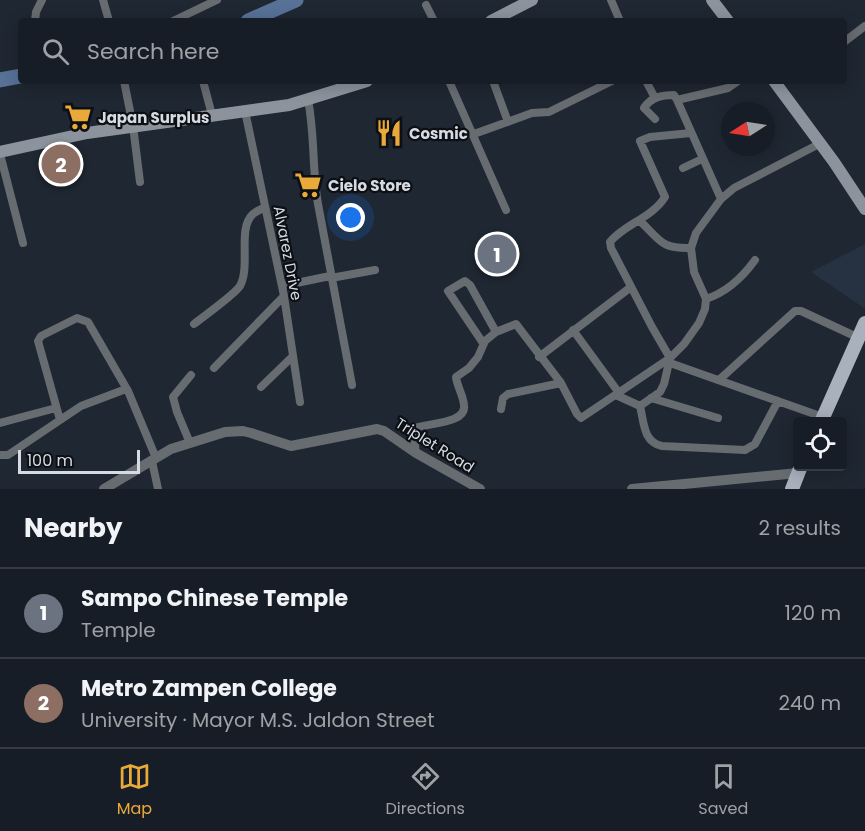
<!DOCTYPE html>
<meta charset="utf-8">
<style>
:root{--surface:#171d26;--page:#20262e;--text:#f1f3f6;--muted:#9ea2a7;--line:#363b43;--accent:#eaaa39}
body{margin:0;font-family:Poppins,sans-serif;background:var(--page);color:var(--text)}
.controls{position:absolute;right:18px;bottom:18px;display:grid;overflow:hidden;border-radius:6px;box-shadow:0 3px 15px #0003}
.controls button{width:54px;height:54px;display:grid;place-items:center;padding:0;border:0;border-bottom:2px solid var(--line);background:var(--surface);color:var(--text);font:30px sans-serif}
.compass{position:absolute;left:721px;top:102px;width:54px;height:54px;border-radius:50%;background:var(--surface);box-shadow:0 3px 15px #0003;rotate:258deg}
.scale{position:absolute;left:18px;bottom:15px;width:122px;box-sizing:border-box;padding-left:6px;border:3px solid #d6dbe3;border-top:0;font-size:16px;line-height:21px;white-space:nowrap;color:#d6dbe3;-webkit-text-stroke:4px #0c0f14;paint-order:stroke}
.you{position:absolute;left:351px;top:218px;width:21px;height:21px;margin:-15px;border:4px solid #fff;border-radius:50%;background:#1a73e8;box-shadow:0 0 0 9px #1a73e833}
.badge{display:grid;place-items:center;width:39px;height:39px;border-radius:50%;background:var(--accent);color:#fff;font-size:20px;font-weight:700}
.pin{position:absolute;translate:-50% -50%;border:3px solid #fff;box-shadow:0 2px 6px #0006}
.list{margin:0;padding:0;list-style:none}
h2{display:flex;justify-content:space-between;align-items:center;height:78px;margin:0;padding:0 24px;font-size:26px}
h2 small{font-size:20px;font-weight:400;color:var(--muted)}
.list li{display:grid;grid-template-columns:39px 1fr auto;gap:18px;align-items:center;box-sizing:border-box;height:90px;padding:0 24px;border-top:2px solid var(--line)}
.list b{display:block;font-size:22px;white-space:nowrap}
.list p{margin:0;font-size:20px;white-space:nowrap;color:var(--muted)}
.list em{font-size:20px;font-style:normal;color:var(--muted)}
.icon{flex:none;width:33px;height:33px;fill:none;stroke:currentColor;stroke-width:2;stroke-linecap:round;stroke-linejoin:round}
.map{position:relative;flex:none;width:865px;height:489px;overflow:hidden}
.search{position:absolute;background:var(--surface);box-shadow:0 3px 15px #0003;left:18px;right:18px;top:18px;height:66px;display:flex;align-items:center;gap:15px;box-sizing:border-box;padding:0 21px;border-radius:6px;color:var(--muted);font-size:22px}
.sheet{height:258px;background:var(--surface)}
nav{display:flex;justify-content:space-around;align-items:center;box-sizing:border-box;height:84px;border-top:2px solid var(--line);background:var(--surface);font-size:16px;color:var(--muted)}
nav a{display:grid;justify-items:center;gap:3px}
nav .on{color:var(--accent)}
.map>svg:first-child{display:block}
.built{fill:#263141}
.lines{fill:none;stroke-linecap:round;stroke-linejoin:round}
.river{stroke:#577197;stroke-width:15}
.minor{stroke:#676c71;stroke-width:8}
.tertiary{stroke:#676c71;stroke-width:10}
.secondary{stroke:#8c939c;stroke-width:12}
.primary{stroke:#a9b1bd;stroke-width:14}
.labels{text-anchor:middle;dominant-baseline:central;stroke-width:4.5;stroke-linejoin:round;paint-order:stroke}
.poi-label{font-size:15px;font-weight:bold;fill:#d6dbe3;stroke:#0c0f14;text-anchor:start}
.street-label{font-size:15px;fill:#d6dbe3;stroke:#0c0f14}
</style>
<div class="map">
<svg width="865" height="489" viewBox="0 0 865 489">
<rect width="100%" height="100%" fill="#1f2732"/>
<path class="built" d="M865 244V306L864 308 811 272Z"/>
<g class="lines">
<path class="river" d="M248 21 296 0
M0 80 21 76"/>
<path class="minor" d="M103 0 109 21
M611 0 620 21
M426 5 434 21
M35 21 36 12 42 0
M173 21 217 0
M844 42 865 26
M124 81 133 126 140 182
M203 81 212 115
M449 81 506 210
M493 81 508 122
M646 81 655 98
M308 100C315 134 312 170 318 204L352 385
M677 100 721 199
M245 111 284 296 300 402
M655 119 644 108C651 97 662 95 674 95L677 100 728 88 738 81
M691 133 650 137 640 141 665 197C652 218 623 225 610 242L611 248 652 327 670 358 664 384 660 392 640 406C644 422 643 442 662 446L745 450 755 444 778 401
M474 134 532 113 549 112 612 81
M0 154 23 243
M683 168 702 159
M640 221C661 241 661 249 691 248
M331 278 375 270
M282 286 330 276
M706 299C727 292 742 278 755 260
M194 324C204 316 234 295 240 286 251 266 237 228 253 214 256 211 262 209 265 207
M573 330 619 393
M483 343 448 291 465 281 470 285 496 332
M539 357 631 287
M670 363 823 417
M214 368 284 296
M719 380 795 311H801L859 338
M261 387 293 356
M616 395 640 406
M651 398 718 418
M501 409 503 398 508 394 561 383
M60 420 38 341 41 336 77 318 88 322 128 391 156 458
M0 423 56 408
M190 443 177 412 173 397 191 375
M416 453 414 438 415 428C427 423 467 424 464 405 463 395 457 386 456 377L469 368 478 357 485 341 496 332 516 324 561 383 577 414 581 418 670 358 684 344 699 323 705 309 706 299 694 272 691 248 696 233 721 199 734 188 821 143
M0 455H8L81 406 126 389
M152 461 158 489"/>
<path class="tertiary" d="M104 489 171 449 225 432 243 431 251 433 291 446 377 429 384 431 416 453 480 489
M632 489 798 473"/>
<path class="secondary" d="M712 0 728 21
M491 21 532 0
M774 81 834 162 865 209
M0 152 87 133 289 105 367 81"/>
<path class="primary" d="M821 422 865 323
M792 489 801 466"/>
</g>
<defs>
<symbol id="supermarket-bare" viewBox="-9 -9 18 18"><path d="M-6-5.5h2.5l.6 2H6L4.5 2H-2.5L-4.4-4H-6ZM-1.5 3.2a1.3 1.3 0 1 0 .1 0ZM3 3.2a1.3 1.3 0 1 0 .1 0Z" fill="#eaaa39" stroke="#0c0f14" stroke-width="2.5" paint-order="stroke"/></symbol>
<symbol id="restaurant-bare" viewBox="-9 -9 18 18"><path d="M-5-6h1v4h1v-4h1v4h1v-4h1v5L-1.5 .5V6h-2V.5L-5-1ZM5-6V6H3V1.5H1.5Q1.5-4 5-6Z" fill="#eaaa39" stroke="#0c0f14" stroke-width="2.5" paint-order="stroke"/></symbol>
</defs>
<g fill-rule="evenodd">
<use href="#supermarket-bare" x="59" y="98" width="38" height="38"/>
<use href="#restaurant-bare" x="370" y="114" width="38" height="38"/>
<use href="#supermarket-bare" x="289" y="166" width="38" height="38"/>
</g>
<g class="labels">
<g class="poi-label">
<text x="98" y="117">Japan Surplus</text>
<text x="409" y="133">Cosmic</text>
<text x="328" y="185">Cielo Store</text>
</g>
<g class="street-label">
<text transform="translate(288 253) rotate(79)">Alvarez Drive</text>
<text transform="translate(435 445) rotate(32)">Triplet Road</text>
</g>
</g>
</svg>
<div class="controls">
<button><svg class="icon" aria-label="locate" viewBox="0 0 24 24"><circle cx="12" cy="12" r="6"/><path d="M12 2v4M12 18v4M2 12h4M18 12h4"/></svg></button>
</div>
<svg class="compass" viewBox="-18 -18 36 36"><path d="M0-13l5 13h-10z" fill="#e53935"/><path d="M0 13l5-13h-10z" fill="#9ea2a7"/></svg>
<div class="scale">100 m</div>
<div class="you"></div>
<div class="pin badge" style="left:497px;top:254px;background:#6b7280">1</div>
<div class="pin badge" style="left:61px;top:164px;background:#8d6e63">2</div>
<div class="search"><svg class="icon" aria-label="search" viewBox="0 0 24 24"><circle cx="10" cy="10" r="6"/><path d="M15 15l6 6"/></svg>Search here</div>
</div>
<section class="sheet">
<h2>Nearby<small>2 results</small></h2>
<ul class="list">
<li><span class="badge" style="background:#6b7280">1</span><div><b>Sampo Chinese Temple</b><p>Temple</p></div><em>120 m</em></li>
<li><span class="badge" style="background:#8d6e63">2</span><div><b>Metro Zampen College</b><p>University · Mayor M.S. Jaldon Street</p></div><em>240 m</em></li>
</ul>
</section>
<nav>
<a class="on"><svg class="icon" aria-label="map" viewBox="0 0 24 24"><path d="M3 6l6-2 6 2 6-2v14l-6 2-6-2-6 2zM9 4v14M15 6v14"/></svg>Map</a>
<a><svg class="icon" aria-label="directions" viewBox="0 0 24 24"><path d="M12 3l9 9-9 9-9-9zM9 14v-3h6M13 9l2 2-2 2"/></svg>Directions</a>
<a><svg class="icon" aria-label="saved" viewBox="0 0 24 24"><path d="M7 4h10v16l-5-4-5 4z"/></svg>Saved</a>
</nav>
